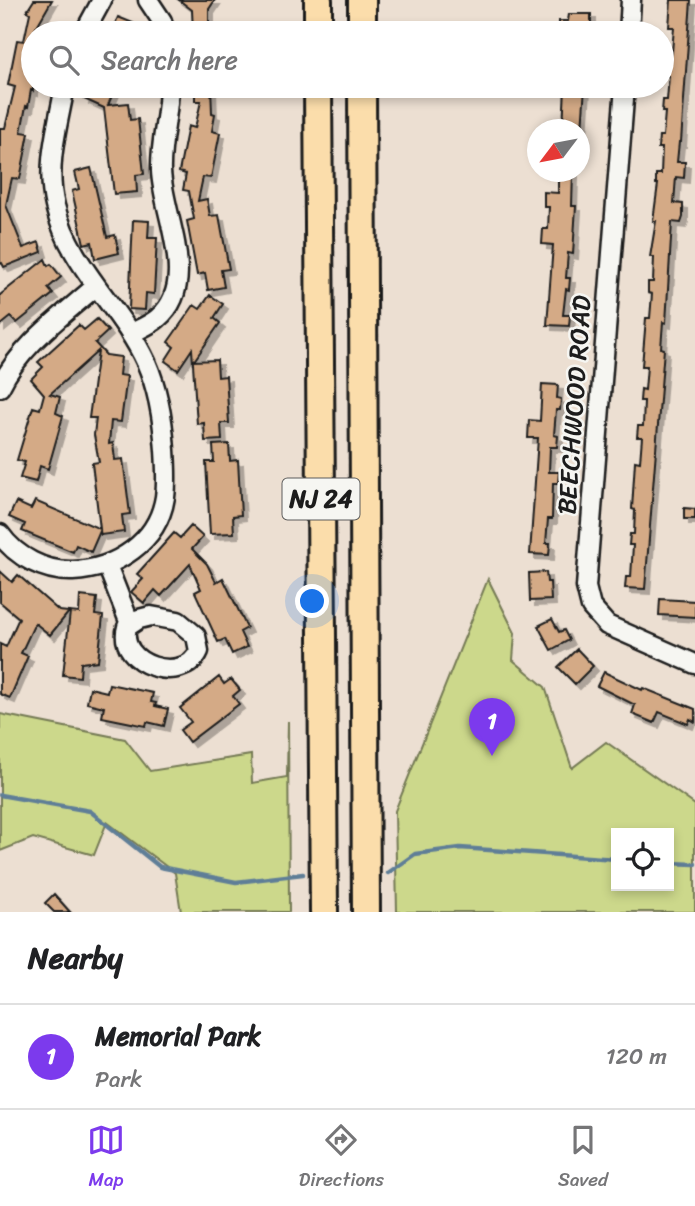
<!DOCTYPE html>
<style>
:root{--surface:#fff;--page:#f6f6f6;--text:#202124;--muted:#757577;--line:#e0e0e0;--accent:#7c3aed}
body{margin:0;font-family:Sriracha,sans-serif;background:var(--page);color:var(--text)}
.controls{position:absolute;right:21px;bottom:21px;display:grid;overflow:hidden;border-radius:0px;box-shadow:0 4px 10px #0003}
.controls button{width:63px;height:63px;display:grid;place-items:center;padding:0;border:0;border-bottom:2px solid var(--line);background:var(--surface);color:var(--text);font:35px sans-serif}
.compass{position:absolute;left:527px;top:119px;width:63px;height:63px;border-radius:50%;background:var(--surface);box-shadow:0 4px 10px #0003;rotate:238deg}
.you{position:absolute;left:313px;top:602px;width:24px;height:24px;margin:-18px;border:5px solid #fff;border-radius:50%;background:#1a73e8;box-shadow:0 0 0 10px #1a73e833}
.badge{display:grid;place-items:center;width:46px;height:46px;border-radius:50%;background:var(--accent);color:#fff;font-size:23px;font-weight:700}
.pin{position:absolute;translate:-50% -58px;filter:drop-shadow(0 2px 4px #0008)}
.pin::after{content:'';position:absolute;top:37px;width:24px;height:21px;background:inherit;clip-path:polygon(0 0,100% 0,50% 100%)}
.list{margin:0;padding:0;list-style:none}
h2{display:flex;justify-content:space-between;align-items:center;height:91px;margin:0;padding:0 28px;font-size:30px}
h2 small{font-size:23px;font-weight:400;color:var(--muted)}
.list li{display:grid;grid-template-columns:46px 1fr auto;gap:21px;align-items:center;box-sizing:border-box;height:105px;padding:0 28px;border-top:2px solid var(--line)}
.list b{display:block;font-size:26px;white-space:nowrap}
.list p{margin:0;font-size:23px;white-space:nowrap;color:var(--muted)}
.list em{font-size:23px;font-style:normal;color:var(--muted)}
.icon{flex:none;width:38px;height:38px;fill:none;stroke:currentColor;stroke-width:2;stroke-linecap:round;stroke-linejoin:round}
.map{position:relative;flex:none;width:695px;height:912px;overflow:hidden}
.search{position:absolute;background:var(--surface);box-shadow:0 4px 10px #0003;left:21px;right:21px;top:21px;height:77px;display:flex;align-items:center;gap:18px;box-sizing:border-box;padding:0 24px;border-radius:38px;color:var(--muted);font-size:26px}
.sheet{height:196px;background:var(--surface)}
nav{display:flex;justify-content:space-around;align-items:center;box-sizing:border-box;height:98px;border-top:2px solid var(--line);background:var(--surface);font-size:19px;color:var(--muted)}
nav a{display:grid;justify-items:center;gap:4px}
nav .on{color:var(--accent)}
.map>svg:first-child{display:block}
.green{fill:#ccd88b;stroke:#747a54;stroke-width:2;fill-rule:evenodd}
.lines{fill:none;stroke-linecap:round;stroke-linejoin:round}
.stream{stroke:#5f7e97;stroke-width:4.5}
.building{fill:#d4aa86;stroke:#1c1c1c;stroke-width:2;filter:url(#shadow)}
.minor-casing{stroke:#1c1c1c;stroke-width:23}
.highway-casing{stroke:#1c1c1c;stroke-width:32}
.minor{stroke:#f6f6f2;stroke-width:18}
.highway{stroke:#fbddab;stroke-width:26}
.labels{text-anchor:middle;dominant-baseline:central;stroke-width:5;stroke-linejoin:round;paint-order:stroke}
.shield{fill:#f6f6f2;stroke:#5d5d5c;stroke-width:2}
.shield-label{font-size:24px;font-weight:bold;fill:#1c1c1c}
.street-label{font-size:26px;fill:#1c1c1c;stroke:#f6f6f2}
</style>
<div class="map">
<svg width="695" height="912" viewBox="0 0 695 912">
<defs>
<filter id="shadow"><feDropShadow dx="5" dy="5" stdDeviation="0" flood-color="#0004"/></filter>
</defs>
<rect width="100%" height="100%" fill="#ecdfd2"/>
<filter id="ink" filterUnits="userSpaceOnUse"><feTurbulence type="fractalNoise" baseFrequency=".0143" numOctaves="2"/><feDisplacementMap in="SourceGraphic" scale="14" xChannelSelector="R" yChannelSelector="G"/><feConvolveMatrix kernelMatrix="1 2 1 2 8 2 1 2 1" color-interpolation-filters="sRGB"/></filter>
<g filter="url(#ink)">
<path class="green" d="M488 579 515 633 513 660 545 687 572 768 606 742 695 805V912H397L395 811ZM669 833V886H616V833Z
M0 714 125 739 150 771 251 755 252 783 287 777 288 721 289 912H181L175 873 107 822 94 855 33 838 0 851Z"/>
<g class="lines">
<path class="stream" d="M0 795 90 811 160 867 236 882 303 874
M669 863 695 864
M388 873 415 854 460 848 616 859"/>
</g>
<path class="building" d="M34 0H52L33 33V91L31 90 28 107 26 106 21 132 29 133 20 179 12 178 6 205 23 248 39 242 42 252 4 267 2 263 0 264V128H5L15 87 8 85 17 40 24 41 30 13 27 11Z
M179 0H215L209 9V33H193L192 10Z
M671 0H691L681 142H679L677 162H685L684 178 676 177 674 203 683 204V217L681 223 672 222 666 323 663 322 661 348 664 349 645 589 625 588 626 577H631L633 545H629L630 534H634L635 510 632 509 635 461 640 462 642 437H637L638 426H643L644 401H640L641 389 645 390 647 366H642L646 318H650L652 294 648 293V282H653L654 257H650L656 221H653L658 184H656V174H661L662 148H658L659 136H663L665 112H662L663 100H667L669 76 665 75V64H669L672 52 674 27H669Z
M569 14H591V33H559V21H568Z
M118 17 133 23 129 33H111Z
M89 86H116L108 105 128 103 130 120 138 119 144 174 136 175 137 192 114 194 104 108 84 99Z
M195 86H211L212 113 215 114 212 131 220 133 211 178 203 177 198 201 207 199 210 216 219 215 229 269 221 270 224 287 208 290 205 273 197 275 187 221 194 219 189 191 183 190 186 174 179 172 188 126 195 128 201 101H195Z
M565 86H585L582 130H563Z
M91 168 107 237 115 235 119 253 95 259 92 242 84 244 72 191 79 189 75 172Z
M558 172H573L572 206H576L573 254 568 253 566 278H570L569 290 566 289 563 315H570L569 326 547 325 553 245 542 244 543 229H548L549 207H544V192L558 193Z
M133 220 149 221 148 238H157L154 294 146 293 145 310 129 309Z
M45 259 48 266 51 264 61 277 48 288 53 294 17 323 11 317 0 326V295Z
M210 295 223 304 214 318 220 323 194 361 217 360 218 377 226 376 229 423H221L222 440 205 441 204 423 197 424 192 349 178 370 165 361 174 347 168 342 194 305 200 309Z
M97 319 108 331 95 343 106 355 121 357 119 375 127 376 121 422 111 421 109 444 113 443 115 460 123 459 130 514 122 515 124 532 101 535 100 531 91 552 76 545 73 552 22 531 25 524 9 517 16 502 31 509 35 501 100 529 92 463 99 462 94 435 96 418H89L98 351 50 394 60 397 56 413 63 416 48 469 40 466 36 482 20 478 25 462 17 460 33 407 40 409 44 394 31 379 43 367 38 362 79 325 84 330Z
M542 384 558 385 557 398 561 399 560 410H556L554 435 558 436 557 447H550L549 472H559L558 483H553L552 519H548L546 543H550L549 555 530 554 538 438H528L529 420 540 421Z
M229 444 230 461 238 460 241 515 233 516 234 533 210 534 206 462H214L213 445Z
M684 508 695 509V519H684Z
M191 526 203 537 192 549 207 564 216 582 223 578 247 628 240 632 247 647 232 654 225 639 218 642 195 592 201 589 190 564 161 596 155 590 144 603 131 592 143 579 137 574 174 533 180 538Z
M0 571 12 582 18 575 59 611 69 612 50 635 35 623 21 653 28 656 10 698 0 694V644L6 647 19 618 0 602Z
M546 572 547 582H550L551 600 530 601 529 573Z
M80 596 97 598 95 615 103 616 98 661 81 663 80 677 63 675 70 612 79 613Z
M660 599 695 601V617L659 615Z
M552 619 559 632 564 630 569 640 551 650 538 626Z
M577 649 593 666 575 684 558 667Z
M604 672 642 690 643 688 695 709V722L690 719 688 724 659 712 654 723 632 714 635 705 597 686Z
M219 677 224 684 231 679 240 690 233 696 239 704 189 742 180 730 191 722 180 708Z
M109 684 153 693 151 702 156 703 155 706 168 709 164 726 147 722 146 726 102 717 104 707 87 703 90 688 107 692Z
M54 894 70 912H54L45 903Z"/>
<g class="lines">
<defs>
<path id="minor" d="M148 0 162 21 165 33
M84 33 102 0
M629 33 631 0
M625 86 586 587 591 607 607 625 695 664
M130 334C139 329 150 325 158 318 200 283 163 216 161 171 160 142 169 114 169 86
M0 387C20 346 62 316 95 287
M0 534C16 557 45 572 73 571 116 569 158 542 165 497 167 482 166 465 165 450 163 420 158 389 146 362 120 306 70 267 55 206 45 166 58 126 65 86
M107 565 130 624
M151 616 178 621 196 636 199 651C184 686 116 665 127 627L139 619Z"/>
<path id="highway" d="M318 0V33
M362 0V33
M318 86 324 912
M362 86 366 912"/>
</defs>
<use href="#minor" class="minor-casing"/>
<use href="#highway" class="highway-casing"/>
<use href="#minor" class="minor"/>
<use href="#highway" class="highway"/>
</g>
</g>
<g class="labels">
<rect class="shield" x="282.5" y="478.5" width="77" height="41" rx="5"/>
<g class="shield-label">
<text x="321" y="499">NJ 24</text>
</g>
<g class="street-label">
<text transform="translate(574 405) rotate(-86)">BEECHWOOD ROAD</text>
</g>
</g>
</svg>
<div class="controls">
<button><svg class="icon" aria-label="locate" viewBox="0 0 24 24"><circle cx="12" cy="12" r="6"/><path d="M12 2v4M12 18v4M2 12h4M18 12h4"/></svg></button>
</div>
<svg class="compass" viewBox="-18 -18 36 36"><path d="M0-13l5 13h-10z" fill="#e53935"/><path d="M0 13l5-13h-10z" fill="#757577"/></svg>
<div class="you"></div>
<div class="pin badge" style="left:492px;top:756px">1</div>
<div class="search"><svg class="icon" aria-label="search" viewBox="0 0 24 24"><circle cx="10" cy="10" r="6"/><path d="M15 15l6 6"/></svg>Search here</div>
</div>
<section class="sheet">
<h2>Nearby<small></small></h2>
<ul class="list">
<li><span class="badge">1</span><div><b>Memorial Park</b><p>Park</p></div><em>120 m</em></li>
</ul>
</section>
<nav>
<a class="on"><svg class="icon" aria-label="map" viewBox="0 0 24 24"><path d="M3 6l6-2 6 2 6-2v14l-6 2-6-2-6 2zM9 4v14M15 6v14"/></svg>Map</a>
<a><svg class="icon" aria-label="directions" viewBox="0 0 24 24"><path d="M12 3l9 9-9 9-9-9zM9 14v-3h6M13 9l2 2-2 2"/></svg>Directions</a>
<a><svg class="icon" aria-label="saved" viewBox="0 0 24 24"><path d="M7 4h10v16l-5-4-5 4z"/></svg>Saved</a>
</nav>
